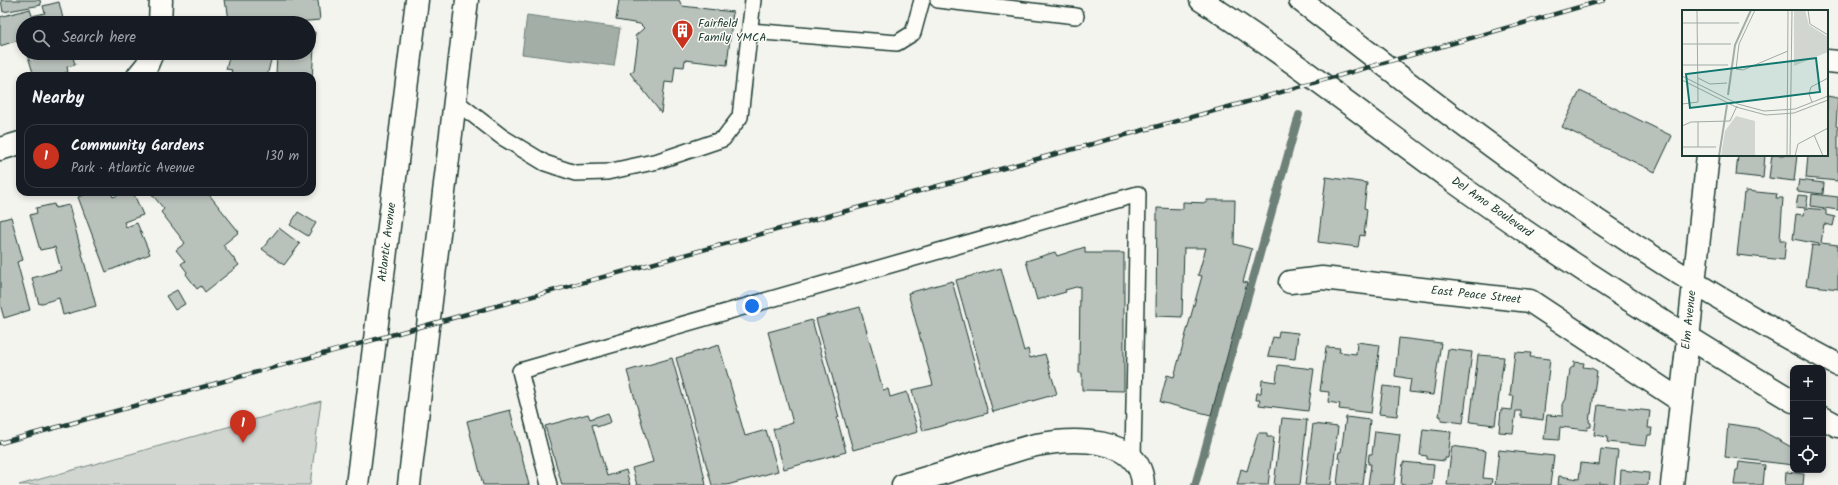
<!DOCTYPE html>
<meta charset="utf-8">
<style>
:root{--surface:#171b24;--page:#20242c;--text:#f1f3f6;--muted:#9ea1a6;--line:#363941;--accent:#c8321e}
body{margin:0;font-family:Kalam,sans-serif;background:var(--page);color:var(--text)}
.controls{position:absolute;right:12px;bottom:12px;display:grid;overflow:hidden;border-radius:8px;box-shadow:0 2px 6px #0003}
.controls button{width:36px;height:36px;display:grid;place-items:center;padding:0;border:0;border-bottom:1px solid var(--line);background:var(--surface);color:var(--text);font:20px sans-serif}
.you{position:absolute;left:752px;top:306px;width:14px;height:14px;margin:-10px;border:3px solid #fff;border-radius:50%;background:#1a73e8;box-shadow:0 0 0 6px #1a73e833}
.badge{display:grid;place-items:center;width:26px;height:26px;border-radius:50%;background:var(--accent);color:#fff;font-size:13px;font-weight:700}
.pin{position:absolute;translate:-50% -33px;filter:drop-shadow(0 1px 2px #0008)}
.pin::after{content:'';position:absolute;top:21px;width:14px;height:12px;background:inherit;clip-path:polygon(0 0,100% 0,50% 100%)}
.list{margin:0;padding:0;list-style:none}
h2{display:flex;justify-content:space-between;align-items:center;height:52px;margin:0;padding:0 16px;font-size:17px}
h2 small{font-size:13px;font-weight:400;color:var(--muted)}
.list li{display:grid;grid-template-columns:26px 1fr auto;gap:12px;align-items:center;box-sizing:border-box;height:64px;margin:0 8px 8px;padding:0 8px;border:1px solid var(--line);border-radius:12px}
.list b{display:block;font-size:15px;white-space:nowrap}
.list p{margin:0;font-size:13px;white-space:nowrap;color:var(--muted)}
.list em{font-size:13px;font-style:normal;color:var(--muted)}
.icon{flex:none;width:22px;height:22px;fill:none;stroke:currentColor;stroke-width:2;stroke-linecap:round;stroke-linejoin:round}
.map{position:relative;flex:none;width:1838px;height:485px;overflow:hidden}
.search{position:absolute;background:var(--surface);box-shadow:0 2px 6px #0003;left:16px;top:16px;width:300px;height:44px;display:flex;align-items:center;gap:10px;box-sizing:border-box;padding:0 14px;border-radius:22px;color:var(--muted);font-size:15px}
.panel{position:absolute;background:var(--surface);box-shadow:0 2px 6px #0003;left:16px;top:72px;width:300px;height:124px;border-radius:12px}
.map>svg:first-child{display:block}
.green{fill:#d1d6d1;stroke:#788a82}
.water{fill:#a3aea7;stroke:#6e8179}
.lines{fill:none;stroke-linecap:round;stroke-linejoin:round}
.stream{stroke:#6e8179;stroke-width:8}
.building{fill:#b9c1bb;stroke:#1f3d34}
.lane-casing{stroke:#1f3d34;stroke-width:18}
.street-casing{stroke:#1f3d34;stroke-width:25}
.secondary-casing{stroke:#1f3d34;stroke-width:25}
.primary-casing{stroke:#1f3d34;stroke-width:25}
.lane{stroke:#fdfcf7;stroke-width:15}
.street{stroke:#fdfcf7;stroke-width:22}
.secondary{stroke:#fdfcf7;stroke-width:22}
.primary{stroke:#fdfcf7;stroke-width:22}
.rail-casing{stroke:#1f3d34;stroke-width:4.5}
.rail{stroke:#fdfcf7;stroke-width:3;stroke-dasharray:9;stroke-linecap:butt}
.labels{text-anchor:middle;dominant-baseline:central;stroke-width:3;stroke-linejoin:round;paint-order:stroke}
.poi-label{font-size:12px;fill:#1f3d34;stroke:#fdfcf7;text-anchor:start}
.street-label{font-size:12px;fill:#1f3d34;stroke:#fdfcf7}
.inset-river{fill:none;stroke:#a3aea7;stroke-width:2}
.inset-road{fill:none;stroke:#9faba4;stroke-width:1}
.view{fill:#0f766e;fill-opacity:0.15;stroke:#0f766e;stroke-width:2}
.inset-edge{fill:none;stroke:#1f3d34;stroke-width:2}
</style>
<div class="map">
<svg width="1838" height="485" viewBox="0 0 1838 485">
<rect width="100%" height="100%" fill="#f4f4ef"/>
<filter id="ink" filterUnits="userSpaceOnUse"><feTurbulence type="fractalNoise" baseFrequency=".025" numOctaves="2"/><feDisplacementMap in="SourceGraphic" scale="8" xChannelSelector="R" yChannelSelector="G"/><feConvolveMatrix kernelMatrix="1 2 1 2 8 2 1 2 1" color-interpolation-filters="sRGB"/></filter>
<g filter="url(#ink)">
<path class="green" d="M321 401 310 485H19Z"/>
<path class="water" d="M527 15 620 28 614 66 522 54Z"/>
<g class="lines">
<path class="stream" d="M1195 485 1299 115"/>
</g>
<path class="building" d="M1 0H40L41 5 3 12Z
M224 0H318L320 20 285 23H244V19L229 21 227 6H225Z
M619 0H679L682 6 733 12 727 65 685 60 684 67 675 66 673 83 665 82 661 113 630 73 634 70 638 40 635 36 644 28 640 24 616 20Z
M59 2 64 23H23V42L22 39 0 46V17L30 9 32 16 45 13 43 6Z
M309 32H315L312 79V76H283V75L276 74 277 55 286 56V53H309Z
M27 53H72L75 65 67 67 68 72 54 76H34Z
M235 53H260L272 56 267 76H230L232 70 226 69 230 54 234 55Z
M1580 91 1672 136 1655 172 1562 127Z
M1827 96 1838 98 1836 126 1838 127V181L1806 178 1808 155H1827L1829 129H1827Z
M1738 155H1765L1763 178 1736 175Z
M1772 155H1797L1794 181 1769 178Z
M1326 177 1367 183 1364 208 1367 209 1364 236 1360 235 1358 247 1318 242Z
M1799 180 1824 183 1823 194 1797 191Z
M1746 191 1777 194 1776 198H1783L1780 240H1786L1784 260 1737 255 1744 193 1746 194Z
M91 192H111L113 197 126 192H133L143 215 124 222 126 227 137 223 150 254 106 272 78 197Z
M150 192H207L239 232 223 245 239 265 205 292 201 286 197 289 186 274 187 272 181 264 185 261 176 250 185 243 161 212 164 209Z
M1812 194 1838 197V210L1811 206Z
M1798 195 1808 196 1806 208 1826 210V215L1835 217 1833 226 1824 224 1821 243 1838 245V289L1806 285 1812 245 1819 246V244L1793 239 1796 214 1804 215 1805 208 1796 207Z
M1207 200H1235L1234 244 1252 249 1243 282 1247 283 1211 415 1160 402 1167 375 1174 377 1202 276 1198 275 1206 248H1184L1182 317 1156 316 1157 208 1183 209V202L1207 203Z
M54 204 55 208 69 205 96 306 63 315 59 298 39 304 32 278 61 270 55 247 40 250 30 215 37 213 36 208Z
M298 212 316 223 308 236 290 225Z
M11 217 23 260 17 262 30 310 4 318 0 304V220Z
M279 228 300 244 284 265 262 249Z
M1085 247V253H1124V391L1082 390V373H1079L1080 286 1065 290 1066 292 1037 300 1026 261 1055 252 1057 256Z
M1001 268 1024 351 1028 349 1030 358 1045 354 1057 394 993 412 956 280Z
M952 281 988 413 923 431 912 390 933 385 908 293Z
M177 290 185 304 175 310 166 296Z
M860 307 883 390 888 389 890 397 907 392 918 432 853 450 816 319Z
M812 320 839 417 837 418 846 452 784 469 773 429 793 423 768 332Z
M1279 331 1298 333 1295 359 1268 356 1273 337 1278 338Z
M1399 338 1441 343 1433 395 1409 392 1411 379 1395 376Z
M1357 342 1380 345 1371 413 1339 409 1340 404 1328 402 1329 392 1320 391 1326 347 1340 348 1339 352 1356 354Z
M719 345 745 436 766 430 778 471 727 485H712L676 358Z
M1448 349 1472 352 1463 423 1441 420V416H1439Z
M1515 352 1531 353 1530 357 1550 359 1543 420 1521 417V411H1516L1513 433 1499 432 1501 409 1512 410 1514 396H1510Z
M1478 355 1504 357 1495 425 1470 422Z
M672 358 700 457 706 485H637L632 468 653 462 627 371Z
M1574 362 1584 363 1583 367 1591 368 1597 371 1591 414H1590L1589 422 1591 423V427H1588L1587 430 1560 427 1559 440 1544 439 1547 415 1563 416V404L1566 399 1570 369 1574 366Z
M1278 365 1314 369 1308 411 1259 405 1260 400H1256L1257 393H1261L1262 380 1276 382Z
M1383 386 1400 388 1397 416 1379 414Z
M1598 405 1650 411 1648 428H1652L1651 435H1648L1646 446 1607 442 1608 437 1594 435Z
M510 410 529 485H483L467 421Z
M608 413 611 422 597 427 596 424 592 425 607 476 626 470 630 485H562L545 426 588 414 590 419Z
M1346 417 1370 420 1363 485H1337L1340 458H1338L1339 452H1341Z
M1282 418 1307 420 1300 485H1274Z
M1313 424 1338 427 1331 485H1305Z
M1728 424 1757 428 1793 448V465L1725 457Z
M1423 429 1451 432 1448 458H1445V461L1427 459V456L1420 455Z
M1375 431 1400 434 1394 485H1368L1371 464H1368L1369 454H1372Z
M1258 433H1267V437H1274L1268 485H1237L1241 469 1247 471Z
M1452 446 1486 451 1483 478 1492 479 1491 485H1447Z
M1601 449 1618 451 1614 485 1599 483V485H1558L1559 476 1579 479 1581 463 1599 465Z
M1499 450 1554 456 1550 485H1495Z
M1403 462 1434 465 1432 485H1401Z
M1739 462 1765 465 1763 485H1734L1736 470H1738Z
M1621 470 1649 473 1648 485H1620Z
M1786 472 1804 474 1803 485H1785Z"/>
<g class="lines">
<defs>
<path id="lane" d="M938 0 1076 16
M750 31 897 43 913 33 922 0
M454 100 502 137 545 163 575 173 607 172 658 161 723 139 740 117 753 0
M549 485 520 371 1138 194 1133 458"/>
<path id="street" d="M160 23 161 0
M1827 61 1838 62
M138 76 147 65 152 53
M0 149 20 143
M1290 282 1322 278 1530 301 1681 401
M903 485C933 476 962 467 992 458 1006 454 1021 448 1036 445 1071 438 1142 435 1143 485
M1672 485 1708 155"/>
<path id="secondary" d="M357 485 417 0
M409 485 467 0"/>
<path id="primary" d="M1201 0C1287 55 1367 118 1449 178 1560 258 1676 331 1793 401
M1300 0C1396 73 1491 149 1592 217 1671 270 1753 320 1838 365
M1823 418 1838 426"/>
</defs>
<use href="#lane" class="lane-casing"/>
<use href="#street" class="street-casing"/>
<use href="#secondary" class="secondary-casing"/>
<use href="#primary" class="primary-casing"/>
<use href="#lane" class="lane"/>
<use href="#street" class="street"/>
<use href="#secondary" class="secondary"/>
<use href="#primary" class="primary"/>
<defs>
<path id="rail" d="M0 443 467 314 1243 103 1604 0"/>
</defs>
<use href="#rail" class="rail-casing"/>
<use href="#rail" class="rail"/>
</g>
</g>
<defs>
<symbol id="building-pin" viewBox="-11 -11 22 30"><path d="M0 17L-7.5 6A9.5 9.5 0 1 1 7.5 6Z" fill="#c8321e" stroke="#fdfcf7"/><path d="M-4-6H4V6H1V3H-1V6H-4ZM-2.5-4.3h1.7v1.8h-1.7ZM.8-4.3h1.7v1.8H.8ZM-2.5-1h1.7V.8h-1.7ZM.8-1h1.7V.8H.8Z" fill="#fff"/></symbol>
</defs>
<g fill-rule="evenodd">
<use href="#building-pin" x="670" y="18" width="25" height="34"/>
</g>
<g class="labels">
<g class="poi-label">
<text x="698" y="23">Fairfield<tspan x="698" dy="14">Family YMCA</tspan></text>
</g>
<g class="street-label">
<text transform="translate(1492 207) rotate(35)">Del Amo Boulevard</text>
<text transform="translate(387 242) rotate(-83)">Atlantic Avenue</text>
<text transform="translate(1476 295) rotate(6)">East Peace Street</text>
<text transform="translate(1689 320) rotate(-84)">Elm Avenue</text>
</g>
</g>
<g transform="translate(1682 10)">
<rect width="146" height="146" fill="#f4f4ef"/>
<path d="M112 0H123L127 15 146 27V42L112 56ZM54 106 73 111V146H39L43 121Z" fill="#d1d6d1"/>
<path class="inset-river" d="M46 85 53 35 69 0M37 146 45 95"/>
<path class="inset-road" d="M73 0 57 34 54 59 61 60 106 41M126 0 128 14 146 25M0 13H57M0 34H49M0 55H46M0 66 56 94 82 101 113 99 146 86M16 68 28 74 45 73M0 70 54 97 84 105 112 103 146 90M130 92 127 84 129 77 146 68M0 94 16 92 15 0M0 116 9 112 48 111 55 96M132 125 141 146M0 137H34M16 137V112M105 146 106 0M108 146 110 0M113 146 116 134 146 118"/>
<path class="view" d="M134 48 138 82 8 98 4 64Z"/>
<rect width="146" height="146" class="inset-edge"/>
</g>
</svg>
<div class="controls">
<button>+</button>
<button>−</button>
<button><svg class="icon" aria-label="locate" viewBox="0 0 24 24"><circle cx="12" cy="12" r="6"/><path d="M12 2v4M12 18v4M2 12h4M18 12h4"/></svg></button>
</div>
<div class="you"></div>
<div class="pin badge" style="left:243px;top:443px">1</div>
<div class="search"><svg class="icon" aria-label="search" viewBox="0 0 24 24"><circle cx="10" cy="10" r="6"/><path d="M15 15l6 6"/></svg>Search here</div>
<section class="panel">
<h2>Nearby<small></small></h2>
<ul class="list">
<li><span class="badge">1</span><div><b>Community Gardens</b><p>Park · Atlantic Avenue</p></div><em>130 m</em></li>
</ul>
</section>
</div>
